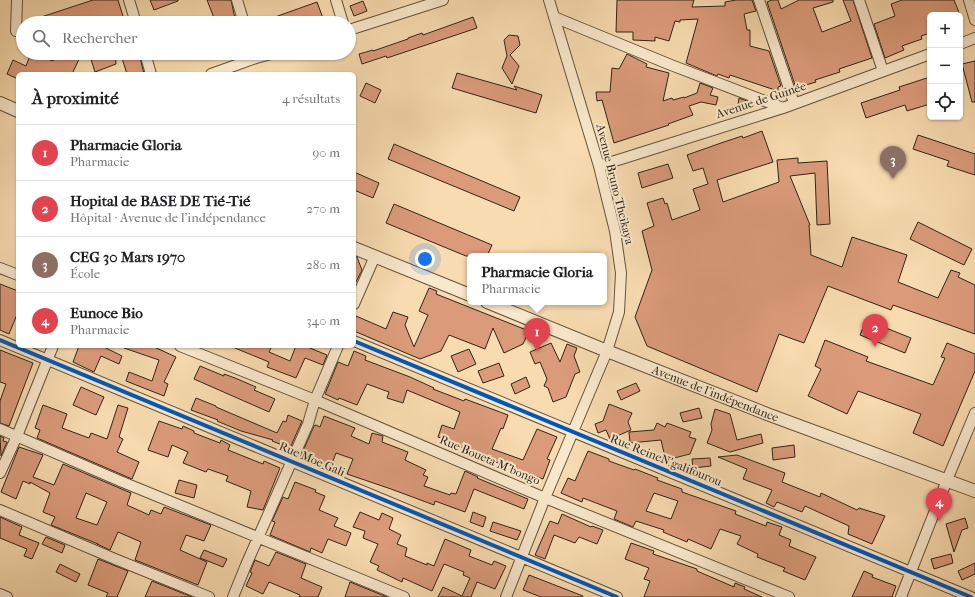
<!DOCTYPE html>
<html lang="fr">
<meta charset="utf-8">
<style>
:root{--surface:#fff;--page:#f6f6f6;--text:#202124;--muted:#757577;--line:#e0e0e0;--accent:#0b8043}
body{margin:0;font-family:"IM FELL French Canon",serif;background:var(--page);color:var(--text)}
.controls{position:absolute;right:12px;top:12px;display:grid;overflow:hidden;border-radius:6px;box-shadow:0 1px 3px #0004}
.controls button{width:36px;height:36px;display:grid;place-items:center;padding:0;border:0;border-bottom:1px solid var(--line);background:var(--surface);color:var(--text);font:20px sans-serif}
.you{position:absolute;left:425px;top:259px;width:14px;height:14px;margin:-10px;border:3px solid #fff;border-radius:50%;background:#1a73e8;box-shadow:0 0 0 6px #1a73e833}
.badge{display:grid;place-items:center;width:26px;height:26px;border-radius:50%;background:var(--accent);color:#fff;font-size:13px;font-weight:700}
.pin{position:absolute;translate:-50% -33px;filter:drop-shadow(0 1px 2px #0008)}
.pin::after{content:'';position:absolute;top:21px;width:14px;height:12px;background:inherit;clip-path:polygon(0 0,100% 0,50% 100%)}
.popup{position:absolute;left:467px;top:253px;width:140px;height:52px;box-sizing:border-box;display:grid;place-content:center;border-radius:6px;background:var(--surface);filter:drop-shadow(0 1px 3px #0005);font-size:13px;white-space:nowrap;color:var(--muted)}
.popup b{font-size:15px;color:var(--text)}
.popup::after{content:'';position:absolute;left:50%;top:100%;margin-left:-8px;border:8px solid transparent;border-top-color:var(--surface)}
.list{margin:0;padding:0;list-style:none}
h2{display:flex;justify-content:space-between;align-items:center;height:52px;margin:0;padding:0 16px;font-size:17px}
h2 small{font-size:13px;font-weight:400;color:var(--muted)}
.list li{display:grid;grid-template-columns:26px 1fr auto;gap:12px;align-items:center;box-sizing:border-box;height:56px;padding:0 16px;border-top:1px solid var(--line)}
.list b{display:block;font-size:15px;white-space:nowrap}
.list p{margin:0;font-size:13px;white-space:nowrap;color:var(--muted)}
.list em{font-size:13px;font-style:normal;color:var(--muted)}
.icon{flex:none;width:22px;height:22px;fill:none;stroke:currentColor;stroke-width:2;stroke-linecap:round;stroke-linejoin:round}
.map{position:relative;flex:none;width:975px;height:597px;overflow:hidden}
.search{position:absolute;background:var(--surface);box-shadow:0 1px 3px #0004;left:16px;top:16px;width:340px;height:44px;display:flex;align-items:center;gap:10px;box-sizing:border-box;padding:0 14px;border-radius:22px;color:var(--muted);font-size:15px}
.panel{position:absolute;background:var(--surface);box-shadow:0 1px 3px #0004;left:16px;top:72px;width:340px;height:276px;border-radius:6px}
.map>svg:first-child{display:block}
.building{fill:#db9b7b;stroke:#302416;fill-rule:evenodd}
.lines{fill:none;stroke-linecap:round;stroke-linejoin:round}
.minor-casing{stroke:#62523c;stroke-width:12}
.tertiary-casing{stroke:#62523c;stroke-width:14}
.minor{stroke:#fae8cc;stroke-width:10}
.tertiary{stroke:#fae8cc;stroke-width:12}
.cycleway-casing{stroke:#fae8cc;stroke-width:6}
.cycleway{stroke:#0057b8;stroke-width:4}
.labels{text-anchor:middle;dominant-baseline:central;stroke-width:4;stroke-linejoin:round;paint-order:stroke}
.street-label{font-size:12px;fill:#302416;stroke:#fae8cc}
</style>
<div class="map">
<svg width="975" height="597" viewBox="0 0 975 597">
<rect width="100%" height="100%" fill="#f8dbb0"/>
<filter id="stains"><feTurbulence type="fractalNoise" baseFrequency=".005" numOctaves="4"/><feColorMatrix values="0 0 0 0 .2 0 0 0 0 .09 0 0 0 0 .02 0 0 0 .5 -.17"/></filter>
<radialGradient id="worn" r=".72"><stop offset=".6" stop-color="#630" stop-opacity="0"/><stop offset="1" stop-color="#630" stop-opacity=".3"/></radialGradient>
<path class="building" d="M93 0H118L125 23H29V21Z
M150 0H178V1L154 10Z
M207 0H231L236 23H216Z
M617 0H694L692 7 725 6V2L736 0H752L756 11 744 14 747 30H750V46L769 51 781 86 778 87V91L730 75 729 78 718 74 717 76 686 63 698 19 680 20V22L675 21 669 41 655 37V41L633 40V32H616Z
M772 0H778L781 9 799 0H833V2L813 8 822 32 851 21 843 0H853L872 58 839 69 840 72 815 80 816 82 796 88 767 2Z
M902 0H954L960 15H930V33L921 36 922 39 902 46 904 50 885 58 874 24 895 16 891 4Z
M363 1 367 11 354 16 350 6Z
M317 2 324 21 319 23H261V22Z
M473 17 477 28 387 58 386 56 362 64 359 54 373 50V51L408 39V38L422 33 423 35Z
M509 35 518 36 520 45 510 55 519 66 512 84 502 68 507 56 504 40Z
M31 53 53 61 56 55 65 59 68 53H82L72 74H18V79L7 74 13 60 26 66Z
M89 53H115L116 64 95 72Z
M126 53H139L144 74H127L121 55Z
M627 54 647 64 646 67 669 73 663 101 672 98 673 100 684 97V98L697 93 700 83 713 88 710 95 718 97 716 105 701 102 689 106 693 115 668 124 669 125 614 143 602 100 597 101 596 92H610L612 68 619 69Z
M975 61V102H972L962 64Z
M457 73 517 90 514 86 542 95 536 113 452 88Z
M930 77V104L907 111 905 105 866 118 861 103 900 90 899 87Z
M366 83 381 90 375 103 360 96Z
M739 98 752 103V106L738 105Z
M762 131 773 162 717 180 723 202 779 182 777 160 798 158V163L827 161 830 224 817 225 815 173 790 176 810 225H809L811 255 842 267 852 237 907 255 898 282 938 298 951 270 960 273 958 277 975 285V334L893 305 891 310 828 286 804 343 779 334 757 392 647 346 635 317 652 270 642 231 654 226 647 203 663 198 665 204 667 203 672 220 700 210 693 189 708 184 703 168 693 171 687 155 721 143 742 136 743 138Z
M918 135 975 154V175L947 166 949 161 913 149Z
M394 144 520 197 514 211 388 159Z
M668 164 673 178 642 188 638 173Z
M354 172 379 183 373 198 354 190Z
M394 204 492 245 487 256H466L386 223Z
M918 222 972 249 964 265 910 239Z
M354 256 357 257 362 270 356 282 354 283Z
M0 284 18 291V312L9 334 0 330Z
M429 288 437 291 436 294 529 331 523 344 504 353 493 328 485 349 449 335 441 351 420 359 354 331V321L356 316 386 329 393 312 408 317 405 325 414 347 428 315 419 311Z
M866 320 911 338 905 353 860 335Z
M825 340 868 357 866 361 933 385 945 358 941 357 947 343 975 354V371L943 446 913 433 921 414 858 391 847 414 808 396 821 369 815 366Z
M551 343 560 362 567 344 577 348 574 356 580 372 575 374 566 397 553 402 548 388 544 386 547 379 540 362 535 364 530 352Z
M79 346H102L122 356 119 364 101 356 94 372 73 362Z
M124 346H152L176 357 164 382 168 384 164 396 126 381 129 372 152 381 159 360 124 348Z
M230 346H272L269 352 290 361 296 346H305L327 355 323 365 305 358 296 378 267 367 269 362Z
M469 349 476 364 458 372 451 356Z
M0 350 33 363 9 426 0 423V401L6 384 0 382Z
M354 351 366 356 365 360 410 377 434 388 433 389 464 401 465 399 508 415 503 429 501 428 492 449 523 460 537 429 557 437 547 459 550 460 543 479 470 453 471 451 449 443V441L438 437 442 425 454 429 460 412 407 390 403 403 387 398 389 392 367 384 357 405 339 398 338 400 325 394 338 362 348 366Z
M499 363 504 376 483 383 478 371Z
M200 366 224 376V374L235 378 256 387 254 390 275 399 269 412 194 379Z
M526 377 530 387 515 394 511 384Z
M636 383 640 391 621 400 617 391Z
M81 387 104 397 96 415 73 405Z
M196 398 216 406V407L277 433 283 421 286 422 288 415 302 421 290 448 272 441 273 440 241 431 217 421 218 420 191 410Z
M609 404 632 413 628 422 631 430 610 439 606 430 598 433 595 424 603 421Z
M43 405 67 414 62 428 89 438 91 433 107 439 118 405 128 408 119 437 123 439 117 452 139 462 132 479 37 438 40 430 35 428Z
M699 408 702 418 683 422 680 413Z
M715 409 730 414 737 440 761 434 763 443 730 452 707 443 712 430 711 424Z
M324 416 355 428 351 436 369 444 372 433 383 436 382 442 408 452 405 460 426 470 423 475 428 477 424 486 450 495 451 493 456 494 465 471 478 477 477 478 528 499 524 509 474 489 465 512 435 501 434 505 391 489 347 474 353 459 336 453 331 466 312 458 310 462 300 458 314 426 316 425 320 427Z
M159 421 182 429 183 426 194 431V433L220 443 221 440 230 445 228 450 263 464 264 461 280 468 263 510 247 507 251 491 226 481 228 476 208 469 206 472 183 463 188 452 172 445 168 457 148 450Z
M657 423 665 427 667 423 691 432 689 437 696 439 690 454 670 459 669 456 665 457 661 440 630 443 629 432 654 430Z
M0 436 4 438 3 441 7 442 1 456Z
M794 445 795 457 773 460 772 448Z
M19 447 43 455 33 477 54 485 63 464 131 493 127 505 149 515 151 510 161 514 164 507 211 525 204 541 186 535 180 550 207 562 198 585 135 560 141 542 118 532 110 550 97 544H98L51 525 55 517 43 512 50 493 30 482V484L23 481 16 499 1 492ZM86 493 107 502 97 525 76 518Z
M588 451 609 459V461L634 470 635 469 658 478 657 480 682 489V492L736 511 735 514 766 526 767 522 782 527 779 535 791 540 789 546 816 557 805 580 783 571 785 568 757 557 758 554 737 544 741 536 720 529 711 549 688 539 687 542 663 532 664 530 636 521 633 527 614 519 617 511 583 498 582 502 561 493 568 478 575 481ZM654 493 678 501 671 519 646 511Z
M737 455 785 473 782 482 820 497 821 493 857 510 859 508 885 516 872 544 848 534 849 526 805 506 802 512 777 502 774 507 766 503 772 490 743 479 747 469 718 457Z
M710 458 711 466 693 468 692 459Z
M179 480 197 485 194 498 175 493Z
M295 482 316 490 315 492 325 496 319 510 338 518 334 526 351 533 346 546 328 539 322 553 311 548 310 552 270 535 275 522 272 521 283 497 288 499Z
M360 512 379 520 382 513 393 518 389 529 401 535 397 544 407 548 405 556 427 565V563L434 566 445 539 471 550 469 556 492 565 494 561 506 566 495 589 477 582 471 597H438L443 587 462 596 470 578 463 575 464 572 444 564 432 591 403 578 402 582 377 570 379 566 370 562 378 544 363 538 365 531 353 527Z
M473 512 486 517 483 527 470 522Z
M562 514 591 527 592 526 603 530 597 544 579 537 575 543 554 535 545 559 535 555 550 521 558 524Z
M0 517 22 527 19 535 39 543 32 559 24 556 27 549 0 538Z
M965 518 968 528 962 530 954 552 946 524Z
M493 522 521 531 517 540 490 531Z
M46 537 65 545 62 553 42 544Z
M631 543 654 551 653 554 697 569V571L734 587 735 583 745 587 744 589 762 597H644L650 581 644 579 649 568 625 559Z
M204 550 227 559 223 567 200 558Z
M276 552 306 564 301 578 322 587 318 597H299L300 595 269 582 263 594 246 586 252 573 250 572 255 560 269 566Z
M951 554 953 563 934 569 931 559Z
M98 559 128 571 117 597H106L108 593 88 585Z
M975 563V574L962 580 958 571Z
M60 564 80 574 76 582 56 572Z
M864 571 873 575 872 577 896 586 892 597H852Z
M529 575 583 596V597H541L523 590Z
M152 581 192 597H145Z
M350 582 387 597H345Z"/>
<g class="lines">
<defs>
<path id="minor" d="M129 0 136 23
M237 0 244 23
M336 0 343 23
M759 0 794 103
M859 0 883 71
M969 0 975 20
M554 17 671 65 783 108
M349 30 443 0
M16 31 17 0
M960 44 975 38
M145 53 151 74
M211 74 256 58 275 53
M599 166 783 108 930 54
M0 268 18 275
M354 304 375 256
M0 340 617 597
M354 341 971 597
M180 346 315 400 545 498 789 597
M0 429 120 481 404 597
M0 473 17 436 53 346
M0 510 115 559 209 597
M0 594 7 597
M233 597 246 565 308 424 315 400 338 346
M506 597 545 498 607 351 619 312 621 273 615 231 599 166 549 0
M901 597 947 480 975 413"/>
<g id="tertiary">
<path d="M0 103 18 111"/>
<path d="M354 248 470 295"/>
<path id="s1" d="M487 302 607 351 767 414 975 491"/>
</g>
</defs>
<use href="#minor" class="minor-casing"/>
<use href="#tertiary" class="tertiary-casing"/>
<use href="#minor" class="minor"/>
<use href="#tertiary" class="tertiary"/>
<defs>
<path id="cycleway" d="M0 340 617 597
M354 341 971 597"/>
</defs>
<use href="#cycleway" class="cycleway-casing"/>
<use href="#cycleway" class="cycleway"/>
</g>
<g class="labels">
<g class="street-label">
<text transform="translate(761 100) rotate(-18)">Avenue de Guinée</text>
<text transform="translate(615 184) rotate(76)">Avenue Bruno Thcikaya</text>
<text stroke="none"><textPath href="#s1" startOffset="246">Avenue de l'indépendance</textPath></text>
<text transform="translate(312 459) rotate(23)">Rue Moe Gali</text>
<text transform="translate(490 460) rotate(23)">Rue Boueta M'bongo</text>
<text transform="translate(666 460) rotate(22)">Rue ReineN'galifourou</text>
</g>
</g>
<rect width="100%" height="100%" filter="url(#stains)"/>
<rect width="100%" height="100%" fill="url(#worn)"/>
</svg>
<div class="controls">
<button>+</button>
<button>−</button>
<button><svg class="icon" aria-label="locate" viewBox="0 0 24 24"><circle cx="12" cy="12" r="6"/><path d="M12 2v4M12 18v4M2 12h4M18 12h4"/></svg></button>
</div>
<div class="you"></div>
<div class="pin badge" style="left:537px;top:351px;background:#e0444e">1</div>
<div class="popup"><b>Pharmacie Gloria</b>Pharmacie</div>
<div class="pin badge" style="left:875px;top:347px;background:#e0444e">2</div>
<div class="pin badge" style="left:893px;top:179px;background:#8d6e63">3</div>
<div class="pin badge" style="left:939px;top:521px;background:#e0444e">4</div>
<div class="search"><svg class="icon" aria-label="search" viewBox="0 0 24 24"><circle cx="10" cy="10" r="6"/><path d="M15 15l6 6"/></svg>Rechercher</div>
<section class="panel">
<h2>À proximité<small>4 résultats</small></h2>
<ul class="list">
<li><span class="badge" style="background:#e0444e">1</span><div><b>Pharmacie Gloria</b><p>Pharmacie</p></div><em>90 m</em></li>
<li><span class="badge" style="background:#e0444e">2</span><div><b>Hopital de BASE DE Tié-Tié</b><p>Hôpital · Avenue de l'indépendance</p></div><em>270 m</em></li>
<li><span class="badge" style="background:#8d6e63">3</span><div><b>CEG 30 Mars 1970</b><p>École</p></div><em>280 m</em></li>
<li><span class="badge" style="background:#e0444e">4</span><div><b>Eunoce Bio</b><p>Pharmacie</p></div><em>340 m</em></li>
</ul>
</section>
</div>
